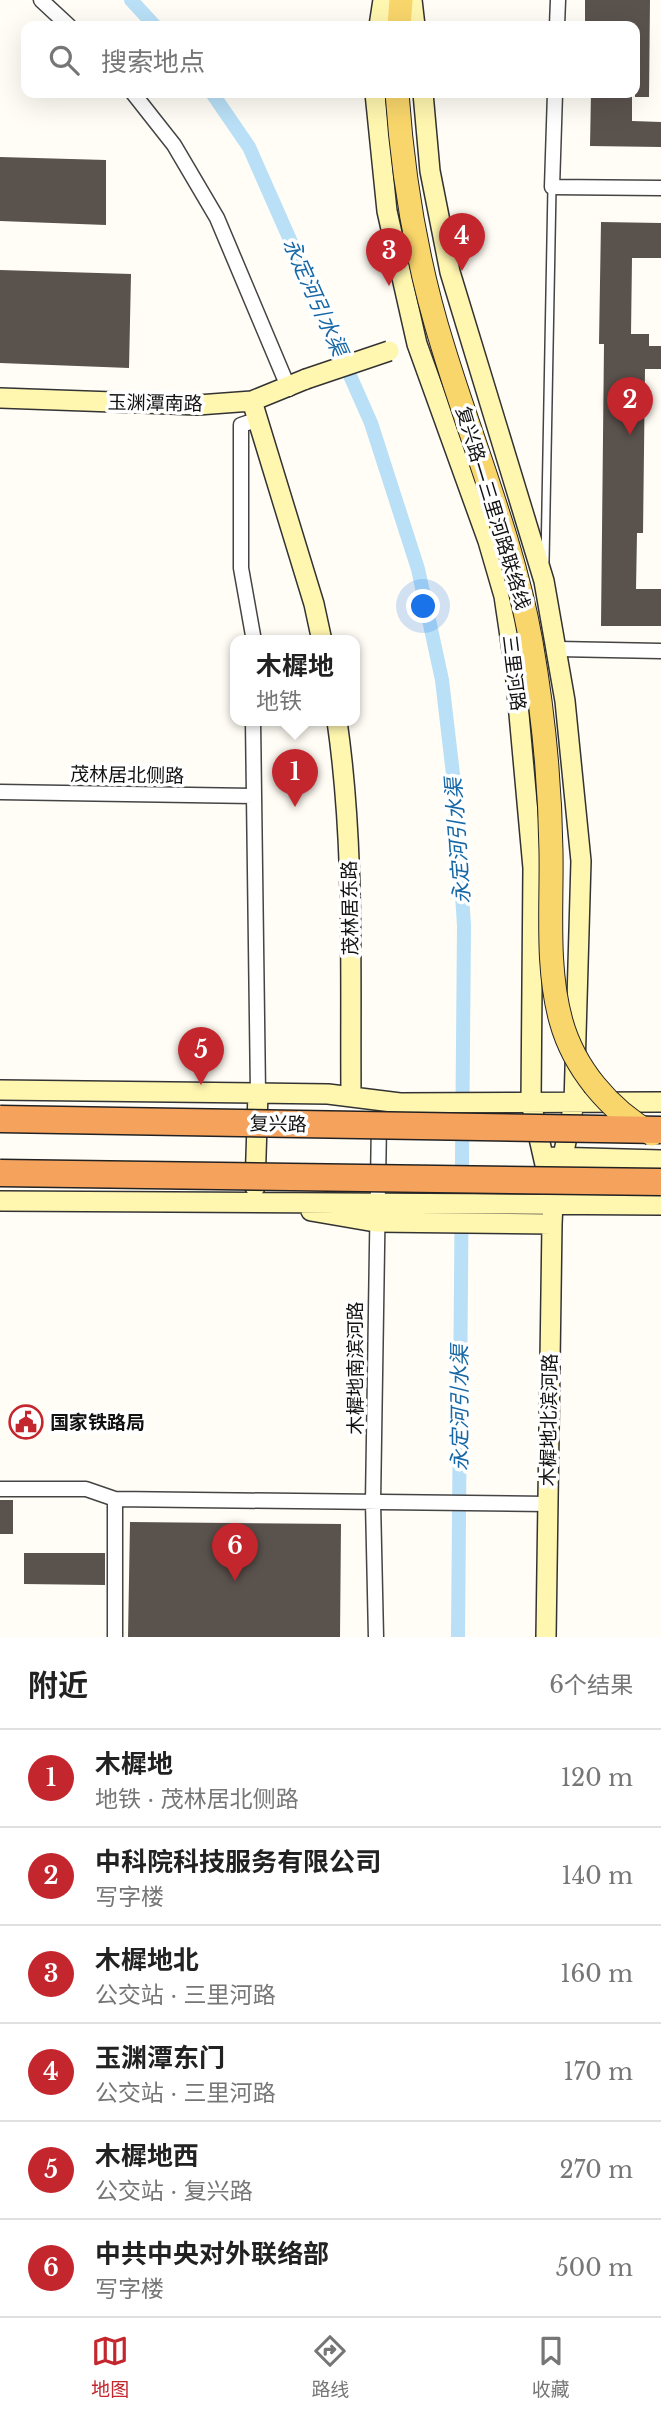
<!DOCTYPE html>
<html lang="zh">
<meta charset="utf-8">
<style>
:root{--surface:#fff;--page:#f2f2f2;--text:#222;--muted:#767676;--line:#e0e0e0;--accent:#c4262e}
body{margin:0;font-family:"Libre Baskerville","Noto Sans SC",serif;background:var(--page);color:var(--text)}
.you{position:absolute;left:424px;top:607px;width:24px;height:24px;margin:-18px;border:5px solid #fff;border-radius:50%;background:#1a73e8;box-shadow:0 0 0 10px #1a73e833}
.badge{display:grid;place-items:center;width:46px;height:46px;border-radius:50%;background:var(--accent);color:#fff;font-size:23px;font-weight:700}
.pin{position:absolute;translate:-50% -58px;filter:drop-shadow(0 2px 4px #0008)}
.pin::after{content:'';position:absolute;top:37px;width:24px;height:21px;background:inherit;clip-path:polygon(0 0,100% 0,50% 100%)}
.popup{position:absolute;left:230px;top:635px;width:130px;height:91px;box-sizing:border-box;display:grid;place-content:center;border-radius:14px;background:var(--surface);filter:drop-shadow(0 2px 5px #0005);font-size:23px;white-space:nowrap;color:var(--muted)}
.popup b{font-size:26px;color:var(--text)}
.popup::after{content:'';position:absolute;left:50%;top:100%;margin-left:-14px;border:14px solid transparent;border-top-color:var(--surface)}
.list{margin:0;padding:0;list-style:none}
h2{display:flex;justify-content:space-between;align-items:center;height:91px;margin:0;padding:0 28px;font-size:30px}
h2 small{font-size:23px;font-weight:400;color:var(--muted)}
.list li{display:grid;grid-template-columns:46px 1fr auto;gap:21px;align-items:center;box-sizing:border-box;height:98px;padding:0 28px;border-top:2px solid var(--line)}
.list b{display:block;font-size:26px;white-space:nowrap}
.list p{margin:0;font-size:23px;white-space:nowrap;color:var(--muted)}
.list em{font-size:23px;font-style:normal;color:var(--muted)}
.icon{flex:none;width:38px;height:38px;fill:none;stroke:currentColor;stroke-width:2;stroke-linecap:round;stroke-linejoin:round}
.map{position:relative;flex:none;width:661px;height:1637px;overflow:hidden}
.search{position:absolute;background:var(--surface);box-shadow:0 7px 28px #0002;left:21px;right:21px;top:21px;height:77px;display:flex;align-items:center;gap:18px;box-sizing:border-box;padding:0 24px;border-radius:14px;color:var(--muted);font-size:26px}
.sheet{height:679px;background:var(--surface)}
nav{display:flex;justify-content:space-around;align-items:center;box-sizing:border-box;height:98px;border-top:2px solid var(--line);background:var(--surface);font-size:19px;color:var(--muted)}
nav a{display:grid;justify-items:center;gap:4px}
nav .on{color:var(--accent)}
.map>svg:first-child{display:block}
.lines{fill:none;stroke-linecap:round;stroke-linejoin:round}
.canal{stroke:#b9e0f7;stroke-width:14}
.building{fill:#5a524d}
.lane-casing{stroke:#444;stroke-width:10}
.street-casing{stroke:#444;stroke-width:17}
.secondary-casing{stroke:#333;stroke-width:22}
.primary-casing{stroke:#222;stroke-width:25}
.lane{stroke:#fff;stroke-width:7}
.street{stroke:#fff;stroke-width:14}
.secondary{stroke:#fff6b0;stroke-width:19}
.primary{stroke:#f9d66b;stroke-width:23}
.secondary-bridge-casing{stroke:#333;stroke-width:22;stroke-linecap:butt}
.primary-bridge-casing{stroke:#222;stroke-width:25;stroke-linecap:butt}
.highway-bridge-casing{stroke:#222;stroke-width:29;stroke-linecap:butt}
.secondary-bridge{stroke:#fff6b0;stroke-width:19}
.primary-bridge{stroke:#f9d66b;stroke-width:23}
.highway-bridge{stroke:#f5a25d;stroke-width:26}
.labels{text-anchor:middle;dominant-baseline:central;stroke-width:7;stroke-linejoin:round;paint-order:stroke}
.street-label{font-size:19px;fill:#111;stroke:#fff}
.poi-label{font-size:19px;font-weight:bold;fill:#111;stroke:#fff;text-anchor:start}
.water-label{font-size:21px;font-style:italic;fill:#1768a6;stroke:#fff}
</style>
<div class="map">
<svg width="661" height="1637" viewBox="0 0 661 1637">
<rect width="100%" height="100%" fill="#fffdf5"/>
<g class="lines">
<path class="canal" d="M131 0 155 26
M212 93 249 147 371 423 418 569 442 680 456 800 464 926 458 1637"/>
</g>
<path class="building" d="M585 0H650L649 97H635V26H585Z
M591 93H632V121L661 122V147L590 146Z
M0 157 106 160V225L0 221Z
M601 222 661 223V258H632L631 334H649V346H661V369H645L643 533H637L636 589H661V626H601L604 344H599Z
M0 270 131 274 129 368 0 363Z
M0 1500H13V1534H0Z
M130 1522 341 1524 340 1637H128Z
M24 1553H105V1585L24 1584Z"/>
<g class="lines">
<defs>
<path id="lane" d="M545 561 552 187"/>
<path id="street" d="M41 0 69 26
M557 26 558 0
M133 93 174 145 217 218 289 389
M555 93 552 187 661 188
M254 641 241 568V425L259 419
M558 649 661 651
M253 721 258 1093
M0 792 253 796
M0 1489H86L115 1499 547 1504
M115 1499V1637
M376 1637 373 1502 379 1121"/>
<path id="secondary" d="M412 0 415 26
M379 26 383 0
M375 93 387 211 417 344 488 541 504 596 515 670 533 868 531 1103 551 1191
M423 93 430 171 450 272 544 581 565 701 581 861 574 1104 553 1203 552 1224 546 1637
M0 398 198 405 252 401 306 379
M252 401 314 604 322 641
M337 721C355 845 350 971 351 1096
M0 1090 328 1094 400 1103 661 1102
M550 1157 661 1160
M255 1187 258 1093
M0 1201 661 1205
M311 1211 375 1222 552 1224"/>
<path id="primary" d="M399 26 401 0"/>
</defs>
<use href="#lane" class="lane-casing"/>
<use href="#street" class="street-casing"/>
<use href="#secondary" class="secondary-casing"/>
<use href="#primary" class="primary-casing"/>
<use href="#lane" class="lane"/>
<use href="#street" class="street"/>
<use href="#secondary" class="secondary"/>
<use href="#primary" class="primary"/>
<defs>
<path id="secondary-bridge" d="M306 379 389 351"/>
<path id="primary-bridge" d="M397 93C403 179 417 264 443 347 473 446 513 540 531 642 543 711 550 781 551 851 552 906 546 967 561 1021 574 1068 609 1110 652 1134"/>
<path id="highway-bridge" d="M0 1119 661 1130
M0 1173 661 1182"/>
</defs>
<use href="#secondary-bridge" class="secondary-bridge-casing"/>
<use href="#primary-bridge" class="primary-bridge-casing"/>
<use href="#highway-bridge" class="highway-bridge-casing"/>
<use href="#secondary-bridge" class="secondary-bridge"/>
<use href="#primary-bridge" class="primary-bridge"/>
<use href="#highway-bridge" class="highway-bridge"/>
</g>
<defs>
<symbol id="civic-ring" viewBox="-11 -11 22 22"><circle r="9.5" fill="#fff" stroke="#c4262e" stroke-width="1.5"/><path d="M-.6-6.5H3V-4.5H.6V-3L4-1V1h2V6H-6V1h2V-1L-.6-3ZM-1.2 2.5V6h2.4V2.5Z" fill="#c4262e"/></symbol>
</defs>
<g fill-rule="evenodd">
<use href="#civic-ring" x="7" y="1403" width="38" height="38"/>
</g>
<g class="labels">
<g class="street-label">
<text transform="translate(155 403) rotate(1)">玉渊潭南路</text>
<text transform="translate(493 508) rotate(73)">复兴路—三里河路联络线</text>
<text transform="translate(514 673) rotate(83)">三里河路</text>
<text transform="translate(127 775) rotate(1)">茂林居北侧路</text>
<text transform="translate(350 908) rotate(-91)">茂林居东路</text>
<text transform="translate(278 1124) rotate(1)">复兴路</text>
<text transform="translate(355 1368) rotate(-90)">木樨地南滨河路</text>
<text transform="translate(549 1420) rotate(-89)">木樨地北滨河路</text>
</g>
<g class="poi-label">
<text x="50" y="1422">国家铁路局</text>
</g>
<g class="water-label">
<text transform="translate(315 297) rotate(66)">永定河引水渠</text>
<text transform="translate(458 841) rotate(-94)">永定河引水渠</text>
<text transform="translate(460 1408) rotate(-90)">永定河引水渠</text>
</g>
</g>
</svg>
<div class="you"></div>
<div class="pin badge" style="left:295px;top:807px">1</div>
<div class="popup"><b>木樨地</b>地铁</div>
<div class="pin badge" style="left:630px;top:435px">2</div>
<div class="pin badge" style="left:389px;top:286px">3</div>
<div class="pin badge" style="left:462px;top:271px">4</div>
<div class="pin badge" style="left:201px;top:1085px">5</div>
<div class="pin badge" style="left:235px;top:1581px">6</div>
<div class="search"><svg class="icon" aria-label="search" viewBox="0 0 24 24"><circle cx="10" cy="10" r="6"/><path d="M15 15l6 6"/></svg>搜索地点</div>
</div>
<section class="sheet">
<h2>附近<small>6个结果</small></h2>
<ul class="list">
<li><span class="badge">1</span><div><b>木樨地</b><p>地铁 · 茂林居北侧路</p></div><em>120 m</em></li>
<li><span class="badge">2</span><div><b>中科院科技服务有限公司</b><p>写字楼</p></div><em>140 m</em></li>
<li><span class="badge">3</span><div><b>木樨地北</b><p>公交站 · 三里河路</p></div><em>160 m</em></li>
<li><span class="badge">4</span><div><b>玉渊潭东门</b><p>公交站 · 三里河路</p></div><em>170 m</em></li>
<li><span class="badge">5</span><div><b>木樨地西</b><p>公交站 · 复兴路</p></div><em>270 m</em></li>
<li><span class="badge">6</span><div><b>中共中央对外联络部</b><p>写字楼</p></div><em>500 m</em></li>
</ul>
</section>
<nav>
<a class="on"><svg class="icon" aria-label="map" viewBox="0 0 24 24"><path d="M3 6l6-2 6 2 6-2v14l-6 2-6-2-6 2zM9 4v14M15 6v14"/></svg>地图</a>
<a><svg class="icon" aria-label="directions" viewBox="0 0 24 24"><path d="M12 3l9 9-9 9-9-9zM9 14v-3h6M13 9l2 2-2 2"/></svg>路线</a>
<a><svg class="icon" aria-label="saved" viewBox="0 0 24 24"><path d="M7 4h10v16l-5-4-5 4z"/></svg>收藏</a>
</nav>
